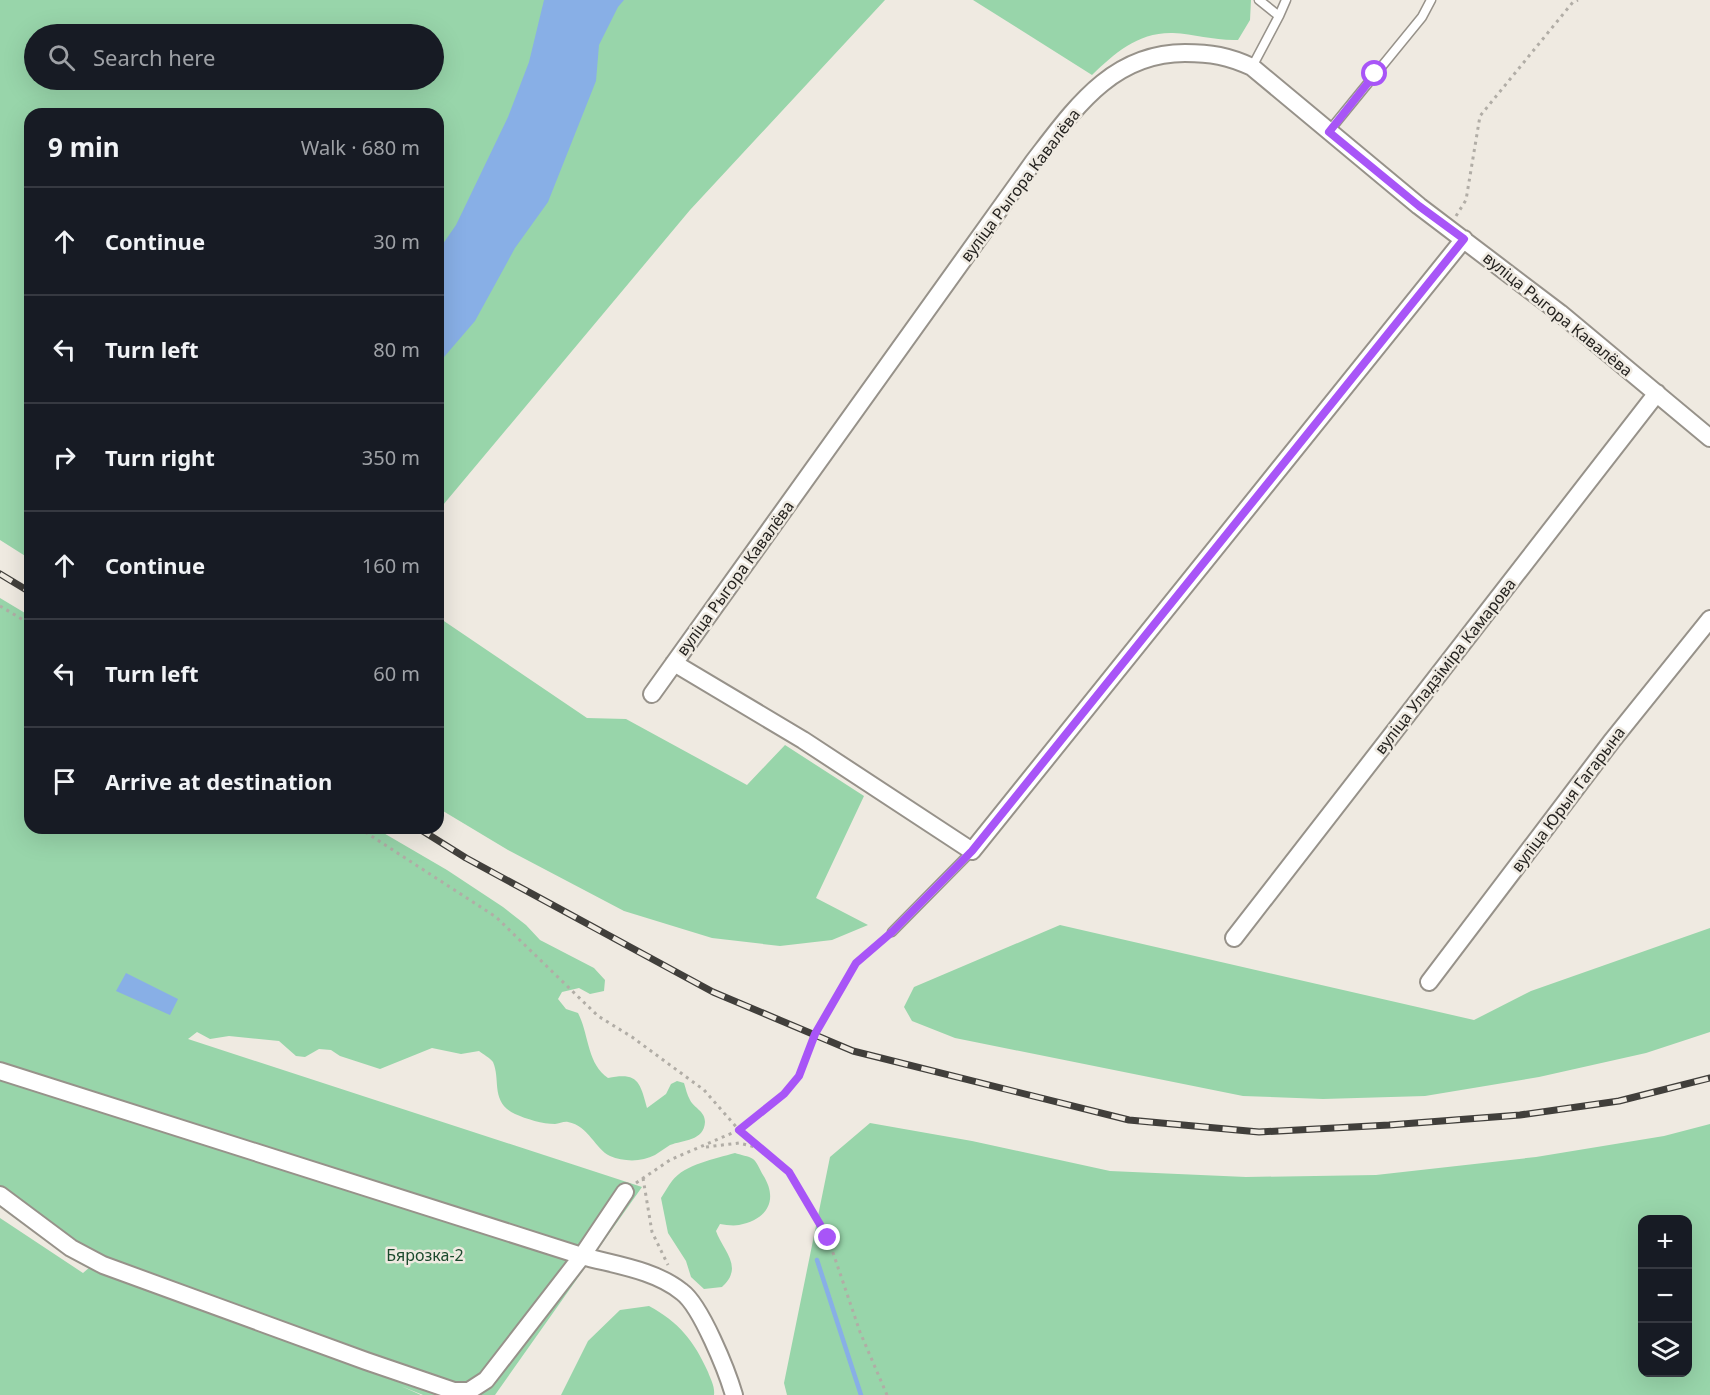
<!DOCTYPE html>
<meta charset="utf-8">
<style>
:root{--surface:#171b24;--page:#242831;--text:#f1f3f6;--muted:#9ea1a6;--line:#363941}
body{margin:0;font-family:"Noto Sans",sans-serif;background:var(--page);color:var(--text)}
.controls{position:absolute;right:18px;bottom:18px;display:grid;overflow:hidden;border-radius:12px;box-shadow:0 6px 24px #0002}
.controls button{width:54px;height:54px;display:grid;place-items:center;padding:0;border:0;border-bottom:2px solid var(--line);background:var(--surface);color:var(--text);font:30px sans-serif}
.stop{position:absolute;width:18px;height:18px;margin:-14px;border:4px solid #a855f7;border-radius:50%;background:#fff}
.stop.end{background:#a855f7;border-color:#fff;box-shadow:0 2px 6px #0008}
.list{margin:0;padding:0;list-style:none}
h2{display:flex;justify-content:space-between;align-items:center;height:78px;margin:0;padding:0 24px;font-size:26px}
h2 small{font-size:20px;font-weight:400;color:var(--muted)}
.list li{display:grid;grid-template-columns:39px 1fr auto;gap:18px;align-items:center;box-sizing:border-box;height:108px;padding:0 24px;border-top:2px solid var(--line)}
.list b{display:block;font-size:22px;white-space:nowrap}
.list em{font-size:20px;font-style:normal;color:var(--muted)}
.icon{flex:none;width:33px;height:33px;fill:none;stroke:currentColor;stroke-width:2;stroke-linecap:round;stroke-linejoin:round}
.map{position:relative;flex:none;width:1710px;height:1395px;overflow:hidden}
.search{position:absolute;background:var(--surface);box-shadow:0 6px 24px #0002;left:24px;top:24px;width:420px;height:66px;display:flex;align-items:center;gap:15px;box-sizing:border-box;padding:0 21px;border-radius:33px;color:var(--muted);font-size:22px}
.panel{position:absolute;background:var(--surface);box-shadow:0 6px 24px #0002;left:24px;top:108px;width:420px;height:726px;border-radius:18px}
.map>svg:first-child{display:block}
.green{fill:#98d5aa;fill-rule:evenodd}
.water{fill:#88afe6}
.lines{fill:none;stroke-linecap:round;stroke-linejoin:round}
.stream{stroke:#88afe6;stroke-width:4.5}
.lane-casing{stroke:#97928a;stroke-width:11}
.street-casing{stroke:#97928a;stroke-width:20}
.path{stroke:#b1ada6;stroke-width:3;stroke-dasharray:3 4.5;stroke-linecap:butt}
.lane{stroke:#fff;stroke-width:8}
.street{stroke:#fff;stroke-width:16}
.rail-casing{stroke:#413f3b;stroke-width:7}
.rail{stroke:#efeae1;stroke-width:4.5;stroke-dasharray:14;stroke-linecap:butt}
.route{stroke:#a855f7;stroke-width:8}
.labels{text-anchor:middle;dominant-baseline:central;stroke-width:5;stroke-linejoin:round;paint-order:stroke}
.street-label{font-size:16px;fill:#262421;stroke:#efeae1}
.park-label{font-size:16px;fill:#1a492c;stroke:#efeae1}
</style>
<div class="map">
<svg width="1710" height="1395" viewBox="0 0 1710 1395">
<rect width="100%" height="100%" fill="#efeae1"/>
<path class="green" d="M0 0H885L690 210 438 511V114H30V559L0 540ZM34 34H434V80H34Z
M973 0H1251L1250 20 1238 40C1216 41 1195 34 1173 33 1138 32 1115 53 1092 75Z
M0 598 30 616V828H375L447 870 503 907 526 925 540 940 594 968 605 980 604 991 590 994 579 988 562 992 558 999 566 1009 578 1013C589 1034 587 1064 608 1078 638 1072 640 1082 647 1108L666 1094 671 1084 677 1081 684 1083C686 1089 687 1095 690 1100 694 1108 705 1111 705 1122 704 1141 683 1140 670 1145 665 1148 660 1152 655 1155 642 1162 624 1162 610 1156 595 1149 589 1126 568 1122 564 1121 559 1124 555 1124 543 1124 526 1119 515 1114 490 1102 501 1080 493 1062 490 1058 483 1054 479 1051L461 1054 432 1048 380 1069 340 1056 331 1050 319 1049 305 1057 296 1056 279 1041 229 1036 210 1039 197 1032 188 1039 642 1187 495 1395H423L401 1386 421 1395H0V1218L83 1273 90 1267 0 1207Z
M438 617 587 718 626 719 747 785 785 745 864 796 816 898 868 925 832 940 780 946 712 938 624 911 508 850 438 808Z
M1060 925 1474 1020 1531 991 1710 928V1032L1646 1053 1539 1077 1425 1096 1323 1099 1243 1096 955 1038 912 1021 904 1007 914 987Z
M870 1123 972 1141 1110 1171 1246 1177 1376 1175 1536 1157 1664 1136 1710 1124V1395H787L784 1383 830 1157ZM1642 1220H1688V1372H1642Z
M735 1153C740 1155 749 1156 753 1159 757 1162 760 1170 763 1175 779 1200 767 1220 739 1225 733 1226 726 1225 720 1224L716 1231C720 1244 736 1260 731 1274 730 1279 725 1284 722 1287L704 1289 691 1277 686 1261 668 1233 661 1198C665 1192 668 1186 672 1181 685 1164 715 1159 735 1153Z
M649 1306C679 1322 694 1341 708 1372 711 1380 715 1387 714 1395H561L588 1341 620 1310Z"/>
<path class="water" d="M544 0H624L618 7 599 45 596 81 548 202 515 248 475 321 438 364V251L456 225 508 117 529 62Z
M126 973 178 999 170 1015 116 991Z"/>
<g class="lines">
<path class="stream" d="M817 1260 861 1395"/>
<defs>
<path id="lane" d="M1259 0 1279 16
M1252 67 1279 16 1286 0
M1329 131 1422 17 1431 0
M892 932 972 851"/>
<path id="street" d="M674 663 803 740 972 851 1464 239
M652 694 1034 161C1075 108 1112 53 1185 53 1211 53 1228 56 1252 67L1419 206 1560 313 1710 438
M1234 938 1657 393
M1429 982 1611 742 1710 619
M0 1071 582 1256C615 1265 655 1270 682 1292 701 1306 727 1371 734 1395
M0 1195 71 1248 103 1265 366 1361 454 1391H469L486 1380 582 1256 625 1192"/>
</defs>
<use href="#lane" class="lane-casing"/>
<use href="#street" class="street-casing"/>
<path class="path" d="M1456 216 1466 200 1480 116 1573 2 1578 0
M0 606 30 624
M359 828 496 917 598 1016 632 1037 704 1090 739 1130 789 1172 828 1238 860 1332 887 1395
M706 1147 739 1143 759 1148
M643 1178 652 1232 668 1265
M636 1183 670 1160 739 1130 784 1094 799 1076 815 1034 856 963 885 939"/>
<use href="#lane" class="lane"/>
<use href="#street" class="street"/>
<defs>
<path id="rail" d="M0 574 30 592
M418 828 466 858 713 992 853 1051 1129 1120 1259 1132 1389 1125 1520 1115 1619 1101 1710 1078"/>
</defs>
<use href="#rail" class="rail-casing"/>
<use href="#rail" class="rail"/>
</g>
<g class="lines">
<path class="route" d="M828 1238 789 1172 739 1130 784 1094 799 1076 815 1034 856 963 892 932 972 851 1464 239 1419 206 1329 132 1375 74"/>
</g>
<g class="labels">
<g class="street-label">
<text transform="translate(1020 185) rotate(-53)">вуліца Рыгора Кавалёва</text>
<text transform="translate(1558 314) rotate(39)">вуліца Рыгора Кавалёва</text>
<text transform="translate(735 578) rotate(-54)">вуліца Рыгора Кавалёва</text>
<text transform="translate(1445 666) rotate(-52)">вуліца Уладзіміра Камарова</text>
<text transform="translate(1568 799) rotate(-53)">вуліца Юрыя Гагарына</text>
</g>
<g class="park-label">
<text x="425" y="1255">Бярозка-2</text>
</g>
</g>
</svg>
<div class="controls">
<button>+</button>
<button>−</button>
<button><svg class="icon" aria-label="layers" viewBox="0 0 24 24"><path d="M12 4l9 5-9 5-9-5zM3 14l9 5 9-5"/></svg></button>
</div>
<div class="stop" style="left:1375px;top:74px"></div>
<div class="stop end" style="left:828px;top:1238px"></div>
<div class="search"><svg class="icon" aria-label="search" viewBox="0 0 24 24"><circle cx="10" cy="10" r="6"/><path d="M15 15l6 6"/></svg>Search here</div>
<section class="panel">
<h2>9 min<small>Walk · 680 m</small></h2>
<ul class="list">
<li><svg class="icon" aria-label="ahead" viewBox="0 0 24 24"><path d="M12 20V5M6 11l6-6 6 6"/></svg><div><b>Continue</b></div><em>30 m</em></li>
<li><svg class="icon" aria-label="left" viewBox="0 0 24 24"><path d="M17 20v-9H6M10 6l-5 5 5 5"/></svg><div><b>Turn left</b></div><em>80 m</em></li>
<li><svg class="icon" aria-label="right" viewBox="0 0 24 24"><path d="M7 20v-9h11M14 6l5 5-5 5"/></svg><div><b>Turn right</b></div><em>350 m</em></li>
<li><svg class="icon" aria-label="ahead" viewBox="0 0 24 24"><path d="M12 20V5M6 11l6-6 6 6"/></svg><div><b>Continue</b></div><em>160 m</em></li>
<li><svg class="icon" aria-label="left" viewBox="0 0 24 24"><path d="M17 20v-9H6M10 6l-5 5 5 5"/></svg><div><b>Turn left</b></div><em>60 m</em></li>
<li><svg class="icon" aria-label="arrive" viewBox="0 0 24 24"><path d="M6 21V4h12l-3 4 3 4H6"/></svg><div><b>Arrive at destination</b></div></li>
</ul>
</section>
</div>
